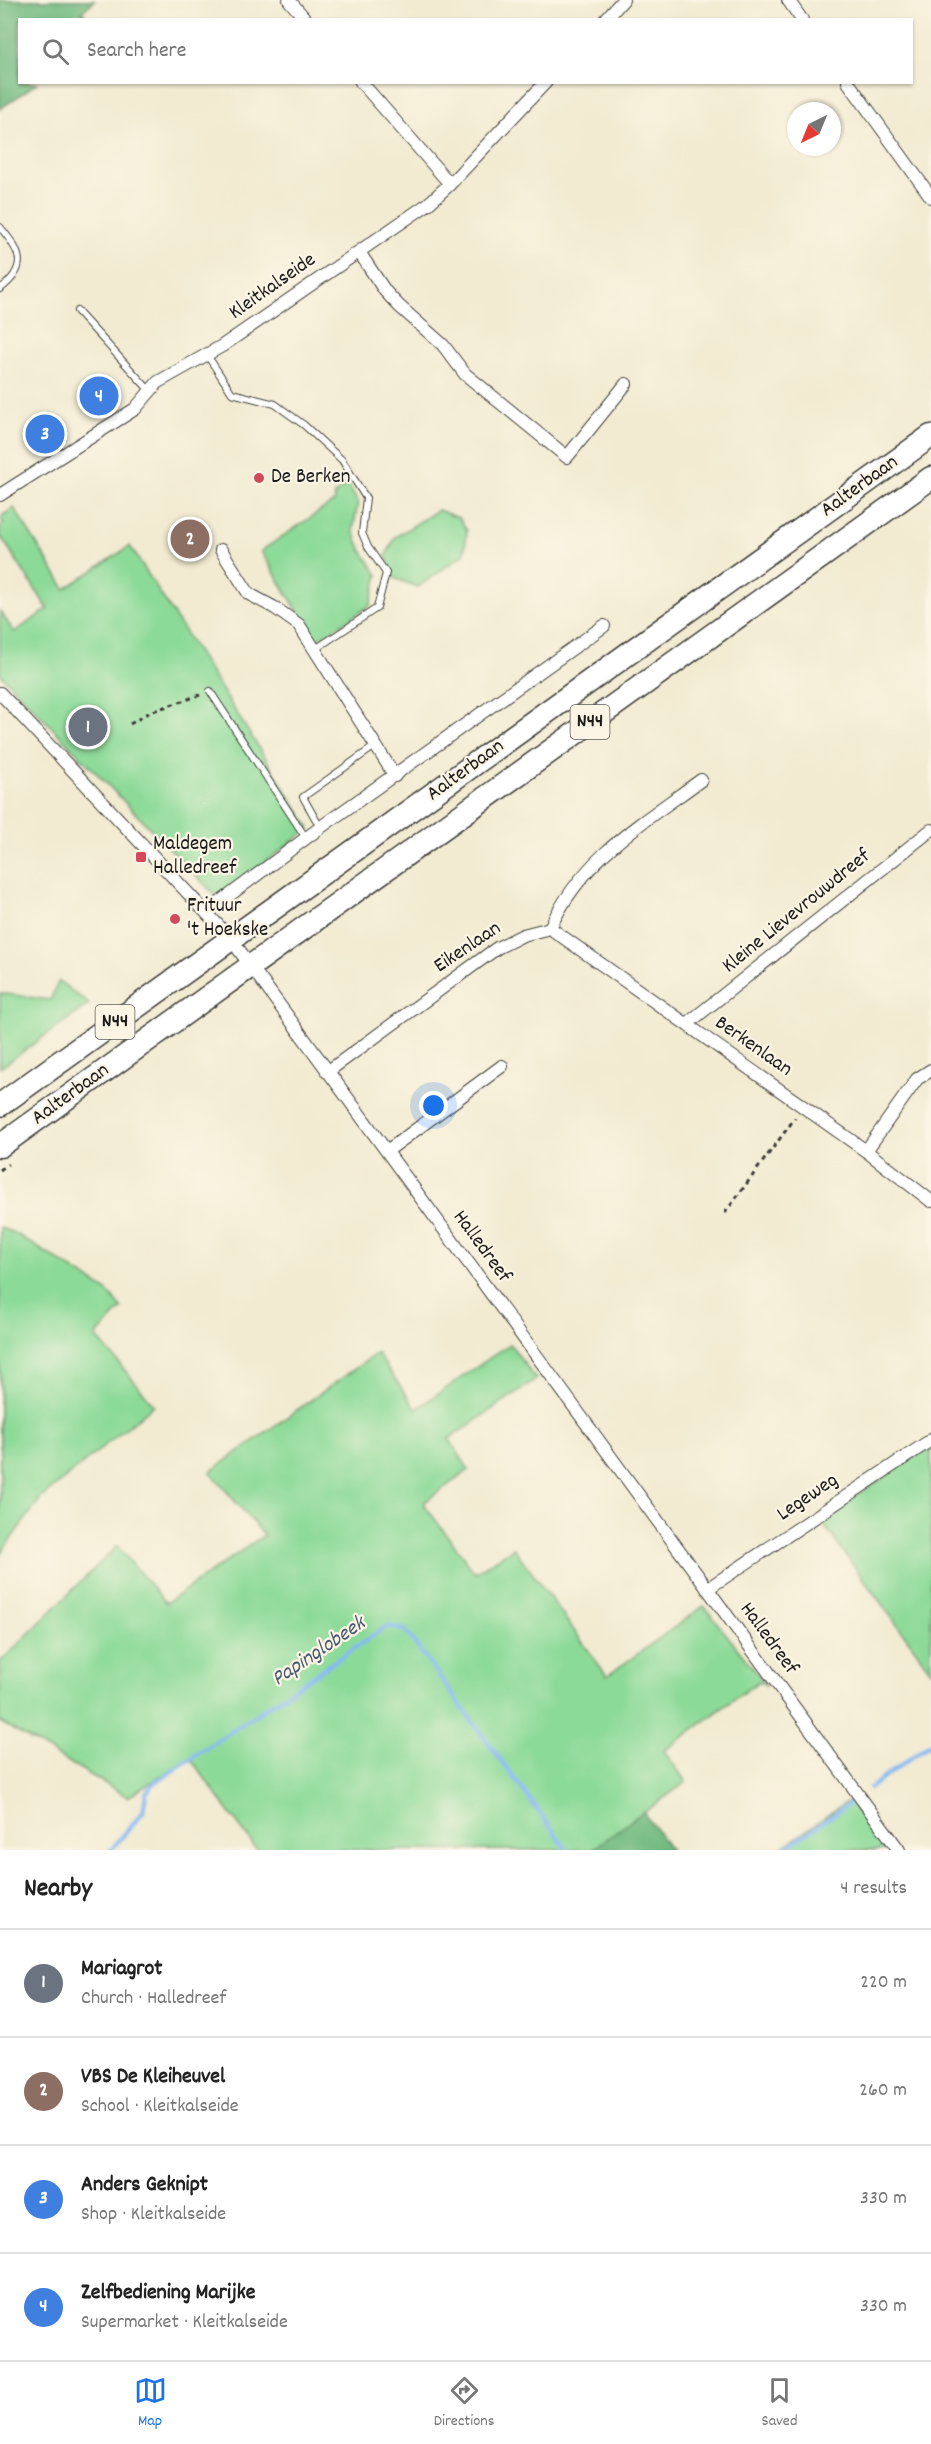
<!DOCTYPE html>
<meta charset="utf-8">
<style>
:root{--surface:#fff;--page:#f2f2f2;--text:#222;--muted:#767676;--line:#e0e0e0;--accent:#1a73e8}
body{margin:0;font-family:Dekko,sans-serif;background:var(--page);color:var(--text)}
.compass{position:absolute;left:787px;top:102px;width:54px;height:54px;border-radius:50%;background:var(--surface);box-shadow:0 2px 4px #0004;rotate:223deg}
.you{position:absolute;left:434px;top:1106px;width:21px;height:21px;margin:-15px;border:4px solid #fff;border-radius:50%;background:#1a73e8;box-shadow:0 0 0 9px #1a73e833}
.badge{display:grid;place-items:center;width:39px;height:39px;border-radius:50%;background:var(--accent);color:#fff;font-size:20px;font-weight:700}
.pin{position:absolute;translate:-50% -50%;border:3px solid #fff;box-shadow:0 2px 6px #0006}
.list{margin:0;padding:0;list-style:none}
h2{display:flex;justify-content:space-between;align-items:center;height:78px;margin:0;padding:0 24px;font-size:26px}
h2 small{font-size:20px;font-weight:400;color:var(--muted)}
.list li{display:grid;grid-template-columns:39px 1fr auto;gap:18px;align-items:center;box-sizing:border-box;height:108px;padding:0 24px;border-top:2px solid var(--line)}
.list b{display:block;font-size:22px;white-space:nowrap}
.list p{margin:0;font-size:20px;white-space:nowrap;color:var(--muted)}
.list em{font-size:20px;font-style:normal;color:var(--muted)}
.icon{flex:none;width:33px;height:33px;fill:none;stroke:currentColor;stroke-width:2;stroke-linecap:round;stroke-linejoin:round}
.map{position:relative;flex:none;width:931px;height:1850px;overflow:hidden}
.search{position:absolute;background:var(--surface);box-shadow:0 2px 4px #0004;left:18px;right:18px;top:18px;height:66px;display:flex;align-items:center;gap:15px;box-sizing:border-box;padding:0 21px;border-radius:0px;color:var(--muted);font-size:22px}
.sheet{height:510px;background:var(--surface)}
nav{display:flex;justify-content:space-around;align-items:center;box-sizing:border-box;height:84px;border-top:2px solid var(--line);background:var(--surface);font-size:16px;color:var(--muted)}
nav a{display:grid;justify-items:center;gap:3px}
nav .on{color:var(--accent)}
.map>svg:first-child{display:block}
.green{fill:#8cda98;stroke:#547b5a;stroke-width:1.5}
.forest{fill:#71ba80;stroke:#466b4e;stroke-width:1.5}
.lines{fill:none;stroke-linecap:round;stroke-linejoin:round}
.stream{stroke:#84b8f2;stroke-width:4.5}
.lane-casing{stroke:#3c3b37;stroke-width:8}
.street-casing{stroke:#3c3b37;stroke-width:14}
.highway-casing{stroke:#3c3b37;stroke-width:25}
.path{stroke:#3c3b37;stroke-width:3;stroke-dasharray:4.5 4.5;stroke-linecap:butt}
.lane{stroke:#fff;stroke-width:6}
.street{stroke:#fff;stroke-width:12}
.highway{stroke:#fff;stroke-width:22}
.poi-dot{fill:#d1495b;stroke:#fcf5e5;stroke-width:2}
.labels{text-anchor:middle;dominant-baseline:central;stroke-width:4.5;stroke-linejoin:round;paint-order:stroke}
.shield{fill:#fcf5e5;stroke:#5f5d58;stroke-width:1.5}
.shield-label{font-size:20px;font-weight:bold;fill:#1c1c1c}
.street-label{font-size:21px;fill:#1c1c1c;stroke:#fcf5e5}
.poi-label{font-size:21px;fill:#1c1c1c;stroke:#fcf5e5;text-anchor:start}
.water-label{font-size:22px;font-style:italic;fill:#465a72;stroke:#fcf5e5}
</style>
<div class="map">
<svg width="931" height="1850" viewBox="0 0 931 1850">
<rect width="100%" height="100%" fill="#fcf5e5"/>
<filter id="ink" filterUnits="userSpaceOnUse"><feTurbulence type="fractalNoise" baseFrequency=".0167" numOctaves="2"/><feDisplacementMap in="SourceGraphic" scale="12" xChannelSelector="R" yChannelSelector="G"/><feConvolveMatrix kernelMatrix="1 2 1 2 8 2 1 2 1" color-interpolation-filters="sRGB"/></filter>
<filter id="wash" filterUnits="userSpaceOnUse"><feTurbulence type="fractalNoise" baseFrequency=".008" numOctaves="4" result="noise"/><feDisplacementMap in="SourceGraphic" scale="24" xChannelSelector="R" yChannelSelector="G"/><feGaussianBlur stdDeviation="1.35" result="paint"/><feColorMatrix in="noise" values="0 0 0 0 0 0 0 0 0 0 0 0 0 0 0 0 0 1.4 0 .05"/><feComposite in="paint" operator="in"/></filter>
<g filter="url(#wash)">
<rect width="100%" height="100%" fill="#f2ebd1"/>
<path class="green" d="M347 484 358 502 353 530 362 551 378 575 370 606 316 641 261 551 335 501 334 495Z
M14 508 65 589 130 546 310 828 218 898 0 674V611L14 632 48 609 2 538 0 539V527L4 524 1 519 3 515Z
M438 510 459 518 467 531 464 554 418 587 394 578 386 556 395 537Z
M59 981 89 1004 0 1068V993L50 1000Z
M0 1227 16 1234 106 1290 122 1308 96 1336 154 1405 41 1498 0 1554Z
M510 1344 536 1379 449 1439 469 1470 423 1503 475 1573 514 1548 607 1676 704 1606 767 1686 759 1681 664 1751 686 1782 592 1850H257L190 1758 128 1797 0 1722V1662L117 1546 166 1603 264 1535 210 1472 377 1353 416 1409Z
M931 1446V1671L820 1520Z
M849 1800 885 1850H779Z"/>
<path class="forest" d="M0 0H95L82 12 89 19 20 20V82L37 83 0 109Z
M643 1812 671 1850H592Z"/>
<g class="lines">
<path class="stream" d="M870 1788 931 1743
M111 1850 143 1812 146 1793 153 1784 387 1626 405 1630 567 1850
M783 1850 849 1804"/>
</g>
</g>
<g filter="url(#ink)">
<g class="lines">
<defs>
<path id="lane" d="M0 227C21 252 29 267 0 289
M77 311 151 392
M207 355 232 393 275 404 304 425 342 460 366 498 362 533 368 547 386 573 377 608 314 650
M210 691 306 838
M320 827 303 797 375 746"/>
<path id="street" d="M289 0 306 20
M788 0 802 20
M605 20 623 0
M361 82 450 184
M848 82 931 197
M359 252 385 291 399 306 443 345 465 374 567 457 626 384
M0 495 135 409 158 382 222 346 428 204 450 184 546 82
M221 550 249 594 275 608 299 625 395 776
M0 693 231 939 899 1850
M207 912 321 827 604 626
M550 928 866 1151 931 1201
M687 1024 931 830
M327 1072 497 948 523 935 550 928C582 858 642 823 701 780
M387 1151 502 1066
M866 1151 917 1079 931 1070
M707 1589 931 1440"/>
<path id="highway" d="M0 1105 931 436
M0 1146 931 478"/>
</defs>
<use href="#lane" class="lane-casing"/>
<use href="#street" class="street-casing"/>
<use href="#highway" class="highway-casing"/>
<path class="path" d="M130 724 150 712 200 695
M0 1170 8 1164
M725 1213 795 1118"/>
<use href="#lane" class="lane"/>
<use href="#street" class="street"/>
<use href="#highway" class="highway"/>
</g>
</g>
<g class="poi-dot">
<circle cx="259" cy="478" r="6"/>
<rect x="135" y="851" width="12" height="12" rx="3"/>
<circle cx="175" cy="919" r="6"/>
</g>
<g class="labels">
<g class="shield">
<rect x="570.5" y="705" width="39" height="34" rx="4.5"/>
<rect x="95.5" y="1005" width="39" height="34" rx="4.5"/>
</g>
<g class="shield-label">
<text x="590" y="722">N44</text>
<text x="115" y="1022">N44</text>
</g>
<g class="street-label">
<text transform="translate(273 287) rotate(-35)">Kleitkalseide</text>
<text transform="translate(860 487) rotate(-36)">Aalterbaan</text>
<text transform="translate(466 771) rotate(-36)">Aalterbaan</text>
<text transform="translate(797 912) rotate(-39)">Kleine Lievevrouwdreef</text>
<text transform="translate(468 948) rotate(-34)">Eikenlaan</text>
<text transform="translate(753 1047) rotate(35)">Berkenlaan</text>
<text transform="translate(71 1095) rotate(-36)">Aalterbaan</text>
<text transform="translate(481 1247) rotate(54)">Halledreef</text>
<text transform="translate(808 1498) rotate(-34)">Legeweg</text>
<text transform="translate(768 1639) rotate(54)">Halledreef</text>
</g>
<g class="poi-label">
<text x="271" y="478">De Berken</text>
<text x="153" y="845">Maldegem<tspan x="153" dy="24">Halledreef</tspan></text>
<text x="187" y="907">Frituur<tspan x="187" dy="24">'t Hoekske</tspan></text>
</g>
<g class="water-label">
<text transform="translate(319 1652) rotate(-34)">Papinglobeek</text>
</g>
</g>
</svg>
<svg class="compass" viewBox="-18 -18 36 36"><path d="M0-13l5 13h-10z" fill="#e53935"/><path d="M0 13l5-13h-10z" fill="#767676"/></svg>
<div class="you"></div>
<div class="pin badge" style="left:88px;top:727px;background:#6b7280">1</div>
<div class="pin badge" style="left:190px;top:539px;background:#8d6e63">2</div>
<div class="pin badge" style="left:45px;top:434px;background:#3f7fe0">3</div>
<div class="pin badge" style="left:99px;top:396px;background:#3f7fe0">4</div>
<div class="search"><svg class="icon" aria-label="search" viewBox="0 0 24 24"><circle cx="10" cy="10" r="6"/><path d="M15 15l6 6"/></svg>Search here</div>
</div>
<section class="sheet">
<h2>Nearby<small>4 results</small></h2>
<ul class="list">
<li><span class="badge" style="background:#6b7280">1</span><div><b>Mariagrot</b><p>Church · Halledreef</p></div><em>220 m</em></li>
<li><span class="badge" style="background:#8d6e63">2</span><div><b>VBS De Kleiheuvel</b><p>School · Kleitkalseide</p></div><em>260 m</em></li>
<li><span class="badge" style="background:#3f7fe0">3</span><div><b>Anders Geknipt</b><p>Shop · Kleitkalseide</p></div><em>330 m</em></li>
<li><span class="badge" style="background:#3f7fe0">4</span><div><b>Zelfbediening Marijke</b><p>Supermarket · Kleitkalseide</p></div><em>330 m</em></li>
</ul>
</section>
<nav>
<a class="on"><svg class="icon" aria-label="map" viewBox="0 0 24 24"><path d="M3 6l6-2 6 2 6-2v14l-6 2-6-2-6 2zM9 4v14M15 6v14"/></svg>Map</a>
<a><svg class="icon" aria-label="directions" viewBox="0 0 24 24"><path d="M12 3l9 9-9 9-9-9zM9 14v-3h6M13 9l2 2-2 2"/></svg>Directions</a>
<a><svg class="icon" aria-label="saved" viewBox="0 0 24 24"><path d="M7 4h10v16l-5-4-5 4z"/></svg>Saved</a>
</nav>
